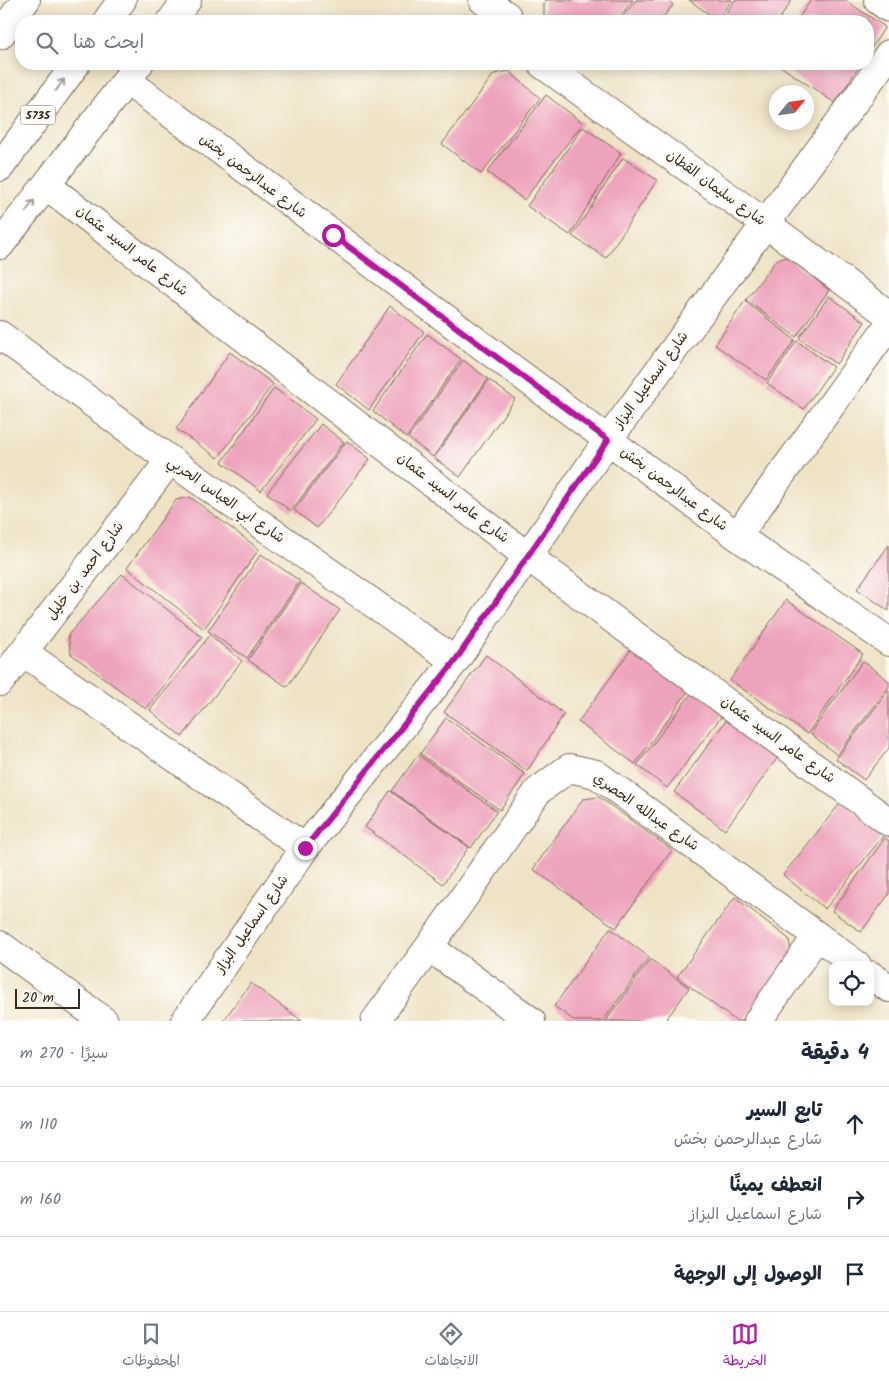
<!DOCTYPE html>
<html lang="ar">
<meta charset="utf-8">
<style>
:root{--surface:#fff;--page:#f6f6f7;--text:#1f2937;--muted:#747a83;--line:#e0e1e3;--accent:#b5179e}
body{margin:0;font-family:Kalam,"Playpen Sans Arabic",sans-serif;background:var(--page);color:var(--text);direction:rtl}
.controls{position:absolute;right:15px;bottom:15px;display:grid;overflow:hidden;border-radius:10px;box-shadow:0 2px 12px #0003}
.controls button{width:45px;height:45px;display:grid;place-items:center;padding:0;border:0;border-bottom:1px solid var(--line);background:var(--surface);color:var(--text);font:25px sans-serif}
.compass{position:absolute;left:769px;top:85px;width:45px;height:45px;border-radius:50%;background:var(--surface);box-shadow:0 2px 12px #0003;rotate:61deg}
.scale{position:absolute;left:15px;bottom:12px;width:65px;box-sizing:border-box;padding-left:5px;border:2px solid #3b2a1e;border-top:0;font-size:14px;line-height:18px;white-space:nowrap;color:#3b2a1e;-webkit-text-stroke:4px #fdfcf7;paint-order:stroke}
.stop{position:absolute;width:15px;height:15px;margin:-11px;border:4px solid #b5179e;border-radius:50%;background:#fff}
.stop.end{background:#b5179e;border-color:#fff;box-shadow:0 1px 5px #0008}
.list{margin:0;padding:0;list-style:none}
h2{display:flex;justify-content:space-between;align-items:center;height:65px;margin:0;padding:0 20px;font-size:21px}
h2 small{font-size:16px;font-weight:400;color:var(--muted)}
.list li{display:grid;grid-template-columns:32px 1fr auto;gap:15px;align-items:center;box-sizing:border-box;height:75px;padding:0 20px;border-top:1px solid var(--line)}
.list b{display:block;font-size:19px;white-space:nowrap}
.list p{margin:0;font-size:16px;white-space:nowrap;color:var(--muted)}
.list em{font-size:16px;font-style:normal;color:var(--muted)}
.icon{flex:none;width:28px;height:28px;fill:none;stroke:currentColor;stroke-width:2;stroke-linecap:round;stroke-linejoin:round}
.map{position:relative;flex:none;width:889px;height:1021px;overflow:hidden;direction:ltr}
.search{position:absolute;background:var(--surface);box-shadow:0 2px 12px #0003;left:15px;right:15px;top:15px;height:55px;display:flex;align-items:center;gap:12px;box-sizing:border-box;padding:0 18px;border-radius:20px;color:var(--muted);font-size:19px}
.sheet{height:290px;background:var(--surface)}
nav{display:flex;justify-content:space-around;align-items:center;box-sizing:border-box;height:70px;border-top:1px solid var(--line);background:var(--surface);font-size:14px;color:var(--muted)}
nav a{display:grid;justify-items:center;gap:2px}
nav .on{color:var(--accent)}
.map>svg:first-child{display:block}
.building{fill:#eea3bc}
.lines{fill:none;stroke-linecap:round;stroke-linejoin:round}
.minor-casing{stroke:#7a6b59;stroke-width:30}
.major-casing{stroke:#7a6b59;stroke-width:30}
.minor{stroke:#fff;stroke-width:28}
.major{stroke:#fff;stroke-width:28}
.oneway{stroke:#a79f9a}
.route{stroke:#b5179e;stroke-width:6}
.labels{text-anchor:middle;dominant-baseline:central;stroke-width:5;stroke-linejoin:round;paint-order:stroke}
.shield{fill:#fdfcf7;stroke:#75695f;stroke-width:1}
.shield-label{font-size:12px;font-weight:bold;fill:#3b2a1e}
.street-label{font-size:14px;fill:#3b2a1e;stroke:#fdfcf7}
</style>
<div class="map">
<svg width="889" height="1021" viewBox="0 0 889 1021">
<rect width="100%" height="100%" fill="#fdfcf7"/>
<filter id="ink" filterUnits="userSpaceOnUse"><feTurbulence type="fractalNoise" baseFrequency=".02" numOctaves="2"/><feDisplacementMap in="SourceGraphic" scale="10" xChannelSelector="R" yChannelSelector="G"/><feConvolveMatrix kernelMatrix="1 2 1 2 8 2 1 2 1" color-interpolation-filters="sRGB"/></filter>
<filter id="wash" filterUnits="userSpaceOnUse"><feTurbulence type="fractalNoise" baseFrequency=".0096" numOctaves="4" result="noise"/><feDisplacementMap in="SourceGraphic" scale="20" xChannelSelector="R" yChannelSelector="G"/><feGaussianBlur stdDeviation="1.12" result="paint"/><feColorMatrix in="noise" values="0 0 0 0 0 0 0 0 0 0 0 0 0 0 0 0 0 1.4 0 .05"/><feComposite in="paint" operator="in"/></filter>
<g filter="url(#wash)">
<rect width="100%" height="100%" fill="#efe3c6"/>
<g id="blocks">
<path class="building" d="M546 0H633L616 21H547L544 19V3Z
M636 0H668L673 5 660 21H619Z
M689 0H732L717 20Z
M735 0H792L778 21H720Z
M811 0H845L885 27 868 53V21H801L798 19Z
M777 64H852L858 68 835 103Z
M509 71 540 98 481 174 442 144 494 74Z
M546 95 583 123 524 200 487 172Z
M583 127 621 153 570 235 527 206Z
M623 158 657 180 606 258 572 236Z
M787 257 829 290 796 337 746 300 776 260Z
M829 296 865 322 836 364 799 338Z
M745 301 795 340 766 380 715 345Z
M390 306 424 332 369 410 336 384Z
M427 334 461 359 406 438 373 411Z
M797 341 833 367 804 409 767 383Z
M230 352 273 384 218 458 176 429Z
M463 360 488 379 433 457 408 438Z
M489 380 515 399 460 477 434 458Z
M274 388 316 419 261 491 222 462Z
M321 424 344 442 291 511 267 493Z
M347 441 370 459 317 528 294 510Z
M190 497 259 549 204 629 127 568 176 500Z
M889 545V611L857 589Z
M261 554 300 581 247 658 208 631Z
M122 574 202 637 146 709 71 654 68 635Z
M301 583 340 610 287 687 248 660Z
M786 600 863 654 807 734 730 680Z
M210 635 242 661 182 737 150 710Z
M635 644 692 686 635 764 578 722Z
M486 655 564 714 527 771 444 712Z
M863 661 889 681V687L837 755 810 733Z
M694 690 724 713 667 788 637 765Z
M889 690V748L864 780 836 759Z
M730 715 781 753 725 830 674 792Z
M446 718 525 774 500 810 420 754Z
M418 755 497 811 471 848 392 791Z
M390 791 469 847 443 884 365 827Z
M599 797 672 850 616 928 533 869 583 799Z
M842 801 884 835 825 909 783 875Z
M885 838 889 841V894L861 932 832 911Z
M735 897 789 939 791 954 743 1021H736L677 977Z
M610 928 649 957 603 1021H575L554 1006Z
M650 959 689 988 665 1021H606Z
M251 983 302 1021H223Z"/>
</g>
</g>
<g filter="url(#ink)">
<use href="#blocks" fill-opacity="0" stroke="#7a6b59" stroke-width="1"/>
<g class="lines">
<defs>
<path id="minor" d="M483 0 507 16
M878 0 889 8
M171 21 187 0
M542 64 765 223 889 315
M126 80 737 536 889 642
M46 185 527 556 889 822
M0 245 139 64
M0 335 170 460 455 661
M737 536 889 325
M23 652 305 848
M0 682 170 460
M0 945 104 1021
M429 947 531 1021
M870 975 889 988
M185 1021 305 848 455 661 608 440 889 54
M375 1021 429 947 538 791 569 768 596 774 857 965
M758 1021 817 936"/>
<path id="major" d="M107 21 122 0
M0 35 26 0
M0 167 76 64"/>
</defs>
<use href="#minor" class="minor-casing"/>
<use href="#major" class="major-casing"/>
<use href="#minor" class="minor"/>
<use href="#major" class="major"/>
</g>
<defs><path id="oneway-shaft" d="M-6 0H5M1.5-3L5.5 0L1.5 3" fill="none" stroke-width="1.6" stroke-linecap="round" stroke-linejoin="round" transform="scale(1.25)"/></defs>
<g class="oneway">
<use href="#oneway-shaft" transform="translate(60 85) rotate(-54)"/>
<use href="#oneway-shaft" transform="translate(30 206) rotate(-53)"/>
</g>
</g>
<g class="lines" filter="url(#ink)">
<path class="route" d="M305 848 455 661 608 440 333 235"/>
</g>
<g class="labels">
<rect class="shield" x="20.5" y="105.5" width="35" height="19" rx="4"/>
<g class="shield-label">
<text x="38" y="115">5735</text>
</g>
<g class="street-label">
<text transform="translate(253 176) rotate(37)">شارع عبدالرحمن بخش</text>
<text transform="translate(716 188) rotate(36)">شارع سليمان القطان</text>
<text transform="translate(132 251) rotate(38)">شارع عامر السيد عثمان</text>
<text transform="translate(651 380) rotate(-54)">شارع اسماعيل البزاز</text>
<text transform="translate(674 489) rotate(37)">شارع عبدالرحمن بخش</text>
<text transform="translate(453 498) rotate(38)">شارع عامر السيد عثمان</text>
<text transform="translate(226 500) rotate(35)">شارع ابي العباس الحربي</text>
<text transform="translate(85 571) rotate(-53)">شارع احمد بن خليل</text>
<text transform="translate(778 740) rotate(36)">شارع عامر السيد عثمان</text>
<text transform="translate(646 812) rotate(35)">شارع عبدالله الحصري</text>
<text transform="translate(252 924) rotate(-55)">شارع اسماعيل البزاز</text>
</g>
</g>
</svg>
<div class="controls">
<button><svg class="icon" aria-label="locate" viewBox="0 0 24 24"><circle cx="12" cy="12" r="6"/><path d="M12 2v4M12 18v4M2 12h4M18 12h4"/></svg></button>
</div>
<svg class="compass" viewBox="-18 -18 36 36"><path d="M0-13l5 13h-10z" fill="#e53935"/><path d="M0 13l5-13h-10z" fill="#747a83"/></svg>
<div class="scale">20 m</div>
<div class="stop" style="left:333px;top:235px"></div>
<div class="stop end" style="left:305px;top:848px"></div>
<div class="search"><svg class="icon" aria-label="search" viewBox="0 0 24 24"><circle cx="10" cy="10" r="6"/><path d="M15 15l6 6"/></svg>ابحث هنا</div>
</div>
<section class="sheet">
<h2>4 دقيقة<small>سيرًا · 270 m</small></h2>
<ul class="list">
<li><svg class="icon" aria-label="ahead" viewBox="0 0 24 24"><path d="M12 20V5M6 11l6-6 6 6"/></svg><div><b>تابع السير</b><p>شارع عبدالرحمن بخش</p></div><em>110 m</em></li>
<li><svg class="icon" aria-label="right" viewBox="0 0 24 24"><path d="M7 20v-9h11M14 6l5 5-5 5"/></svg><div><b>انعطف يمينًا</b><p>شارع اسماعيل البزاز</p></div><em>160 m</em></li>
<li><svg class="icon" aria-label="arrive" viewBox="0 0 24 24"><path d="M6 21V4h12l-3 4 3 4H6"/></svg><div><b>الوصول إلى الوجهة</b></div></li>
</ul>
</section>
<nav>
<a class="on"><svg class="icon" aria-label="map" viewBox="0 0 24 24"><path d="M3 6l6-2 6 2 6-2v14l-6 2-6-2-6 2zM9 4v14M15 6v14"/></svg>الخريطة</a>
<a><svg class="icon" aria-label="directions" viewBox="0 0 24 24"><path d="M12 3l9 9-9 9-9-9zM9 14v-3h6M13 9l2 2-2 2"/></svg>الاتجاهات</a>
<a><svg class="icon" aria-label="saved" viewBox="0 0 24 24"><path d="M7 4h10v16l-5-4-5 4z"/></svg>المحفوظات</a>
</nav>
